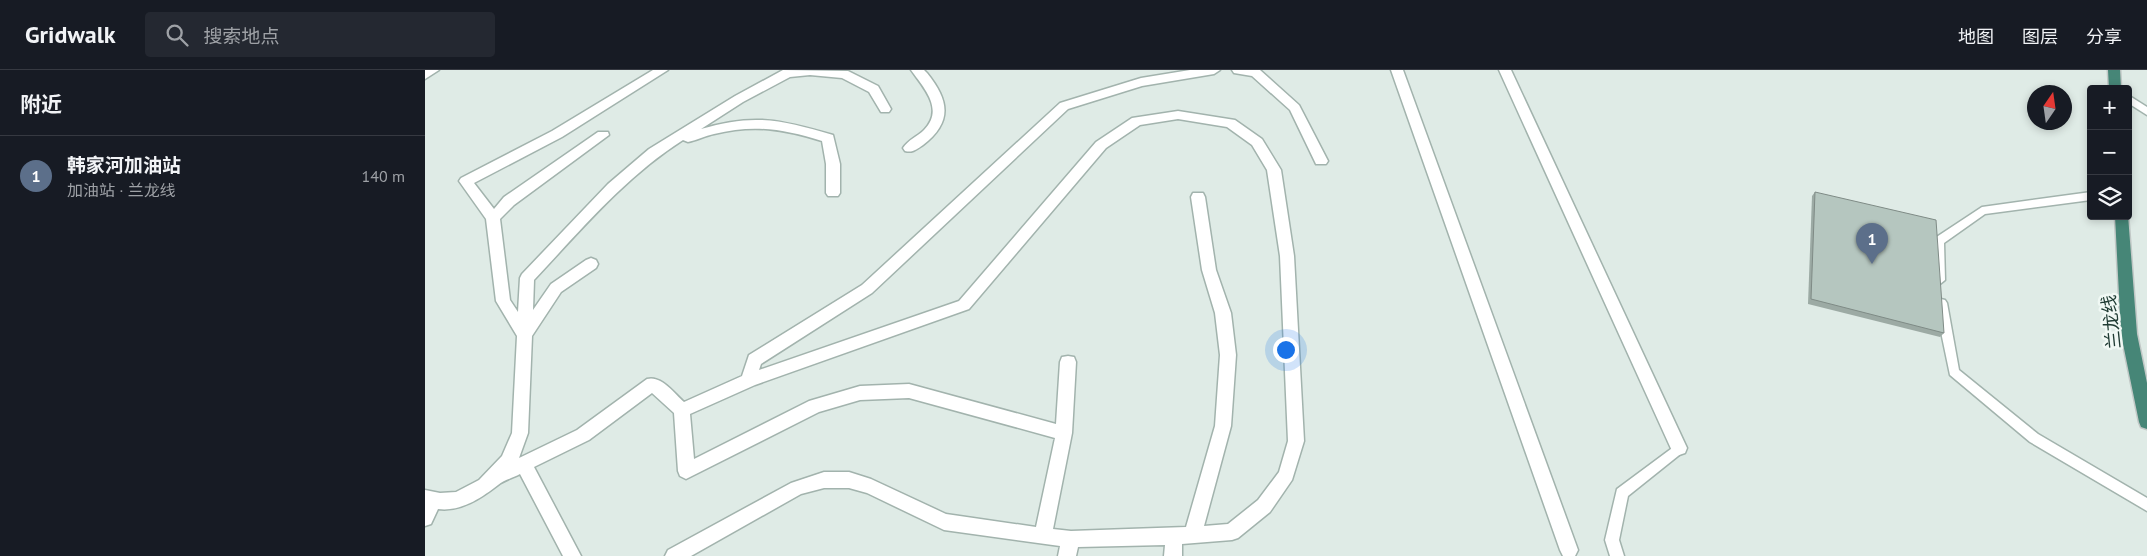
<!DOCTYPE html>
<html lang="zh">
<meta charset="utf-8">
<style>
:root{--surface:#171b24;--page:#242831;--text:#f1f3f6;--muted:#9ea1a6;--line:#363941;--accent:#f77a51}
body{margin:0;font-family:"PT Sans","Noto Sans SC",sans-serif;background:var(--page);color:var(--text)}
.controls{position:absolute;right:15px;top:15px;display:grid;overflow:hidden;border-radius:5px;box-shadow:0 2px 8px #0003}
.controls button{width:45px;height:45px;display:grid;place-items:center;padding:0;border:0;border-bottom:1px solid var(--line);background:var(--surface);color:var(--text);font:25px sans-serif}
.compass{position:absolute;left:1602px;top:15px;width:45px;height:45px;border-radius:50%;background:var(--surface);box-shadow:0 2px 8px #0003;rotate:13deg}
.you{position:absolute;left:860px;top:279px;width:18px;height:18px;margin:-12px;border:4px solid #fff;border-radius:50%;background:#1a73e8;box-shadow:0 0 0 8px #1a73e833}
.badge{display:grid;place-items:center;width:32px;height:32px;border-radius:50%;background:var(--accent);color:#fff;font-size:16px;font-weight:700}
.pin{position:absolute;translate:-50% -41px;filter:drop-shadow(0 1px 2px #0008)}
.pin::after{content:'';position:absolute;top:26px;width:18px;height:15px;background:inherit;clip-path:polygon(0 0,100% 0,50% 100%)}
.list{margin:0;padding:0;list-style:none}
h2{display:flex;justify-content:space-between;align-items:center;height:65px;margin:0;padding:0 20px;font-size:21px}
h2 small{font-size:16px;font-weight:400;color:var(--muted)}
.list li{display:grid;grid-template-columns:32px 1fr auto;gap:15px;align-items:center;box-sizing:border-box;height:80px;padding:0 20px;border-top:1px solid var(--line)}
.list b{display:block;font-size:19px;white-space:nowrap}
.list p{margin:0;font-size:16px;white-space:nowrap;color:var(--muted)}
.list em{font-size:16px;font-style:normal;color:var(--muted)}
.icon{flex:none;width:28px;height:28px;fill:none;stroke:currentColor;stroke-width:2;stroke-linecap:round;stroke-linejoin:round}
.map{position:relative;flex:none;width:1722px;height:486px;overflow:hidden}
header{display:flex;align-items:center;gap:30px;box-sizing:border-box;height:70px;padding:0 25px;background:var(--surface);border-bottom:1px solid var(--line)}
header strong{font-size:24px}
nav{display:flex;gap:28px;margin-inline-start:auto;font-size:18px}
.search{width:350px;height:45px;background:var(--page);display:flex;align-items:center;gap:12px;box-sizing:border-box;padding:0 18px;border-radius:5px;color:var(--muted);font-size:19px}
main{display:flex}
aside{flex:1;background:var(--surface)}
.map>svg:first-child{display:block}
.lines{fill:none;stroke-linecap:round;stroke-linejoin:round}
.service-casing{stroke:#a2b3ad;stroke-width:3}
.minor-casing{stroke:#a2b3ad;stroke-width:3}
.trunk-casing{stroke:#c1c8c6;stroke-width:3}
.service{fill:#fff;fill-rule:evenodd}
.minor{fill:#fff;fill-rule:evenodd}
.trunk{fill:#468677;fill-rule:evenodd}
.wall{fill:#9caaa4}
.building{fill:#b5c6bf;stroke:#7f8b86}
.labels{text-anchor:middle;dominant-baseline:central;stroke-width:5;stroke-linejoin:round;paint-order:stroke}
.street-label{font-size:18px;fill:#203c34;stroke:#f0f8f4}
</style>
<header>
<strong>Gridwalk</strong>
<div class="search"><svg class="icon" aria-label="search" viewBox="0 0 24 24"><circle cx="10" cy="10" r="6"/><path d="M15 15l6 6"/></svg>搜索地点</div>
<nav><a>地图</a><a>图层</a><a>分享</a></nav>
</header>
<main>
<aside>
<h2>附近<small></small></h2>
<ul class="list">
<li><span class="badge" style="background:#5c6f8a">1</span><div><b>韩家河加油站</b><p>加油站 · 兰龙线</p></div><em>140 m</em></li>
</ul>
</aside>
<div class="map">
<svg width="1722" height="486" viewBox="0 0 1722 486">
<rect width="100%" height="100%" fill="#dfebe6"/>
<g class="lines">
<defs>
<path id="service" d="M1703 25 1722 37V45L1703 33Z
M1666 122V130L1560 144 1519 173 1520 210 1515 214 1511 213 1510 210 1509 171 1510 168 1557 137Z
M1516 229 1520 230 1522 233 1534 300 1613 364 1722 428V441L1605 372 1525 305 1510 233 1512 230Z
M1254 373 1258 374 1260 378 1258 382 1203 426 1194 470 1199 486H1185L1180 470 1192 419Z"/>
<path id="minor" d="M0 0H14L0 9Z
M228 0H243L137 67 49 113 69 139 79 127 173 62H183L184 65 89 135 75 149 85 230 93 242 95 208 97 204 183 114 224 79 310 26 358 0 423 1 453 16 466 39 464 42H456L444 22 417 8 385 5 365 7 318 32 276 59C329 43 357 50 408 65L415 94V123L413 126H403L401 123V94L397 71C358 59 329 54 289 64 280 66 272 70 263 72L258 70C200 107 156 160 109 210L108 240 126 214 161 190 166 188 171 190 173 194 171 198 136 222 107 266 103 363 94 388 152 360 222 309C236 305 249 323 259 332L317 306 324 285 437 215 635 33 716 8 765 0H795L789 4 717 16 643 39 447 223 336 294 334 300 534 231 671 72 707 48 753 41 810 50 837 69 856 100 869 186 879 371 867 410 845 442 813 468 807 470 757 474V486H739L740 475 653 477 651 486H633L635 476 519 460 442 423 424 418H399L376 424 266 486H240L243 480 366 413 399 402H424L446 409 521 444 611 457 630 368 484 328 435 330 394 342 261 409 255 406 253 401 249 343 227 323 164 370 109 397 156 486H138L95 404C88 408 79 410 73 415 56 428 36 442 13 439L6 454 0 456V420L15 423 31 422 54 410 77 386 87 363 92 266 71 231 61 149 34 111 36 108 127 61ZM753 49 802 57 827 75 842 100 855 186 863 371 854 402 833 430 803 454 779 456 806 356 811 285 806 243 791 200 780 127 778 123H768L766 127 777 200 790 243 795 285 790 356 761 457 646 461 628 459 647 363 651 292 649 287 643 286 637 287 635 292 631 354 484 314 435 316 384 331 269 389 265 344 330 315 544 239 681 78 715 55Z
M486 0H499L502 3C524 30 528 52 498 75 492 79 488 83 480 81L478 78C483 70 493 66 499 60 520 39 498 17 486 0Z
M807 0H835L874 35 903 91 901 94H891L865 40 827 6 809 3Z
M966 0H978L1153 480 1150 486H1138L1135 480Z
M1074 0H1086L1262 378 1260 383 1254 385 1248 383Z"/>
<path id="trunk" d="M1683 0H1695L1696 19H1684Z
M1703 145 1712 264 1722 313V359L1716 357 1714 352 1696 264 1690 146Z"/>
</defs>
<use href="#service" class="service-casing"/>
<use href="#minor" class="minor-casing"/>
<use href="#trunk" class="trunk-casing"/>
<use href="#service" class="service"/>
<use href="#minor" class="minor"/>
<use href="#trunk" class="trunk"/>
</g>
<path class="wall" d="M1390 122 1519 263 1515 267 1383 234 1387 126Z"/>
<path class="building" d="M1390 122 1511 150 1519 263 1386 229Z"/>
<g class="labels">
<g class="street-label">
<text transform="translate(1686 252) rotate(-96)">兰龙线</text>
</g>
</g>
</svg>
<div class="controls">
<button>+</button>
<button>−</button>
<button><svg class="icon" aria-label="layers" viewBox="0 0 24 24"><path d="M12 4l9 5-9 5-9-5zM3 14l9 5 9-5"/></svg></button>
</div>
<svg class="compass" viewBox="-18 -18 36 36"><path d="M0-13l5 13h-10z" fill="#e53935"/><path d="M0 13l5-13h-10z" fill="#9ea1a6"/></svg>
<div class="you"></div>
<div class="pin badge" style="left:1447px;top:194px;background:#5c6f8a">1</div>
</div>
</main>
